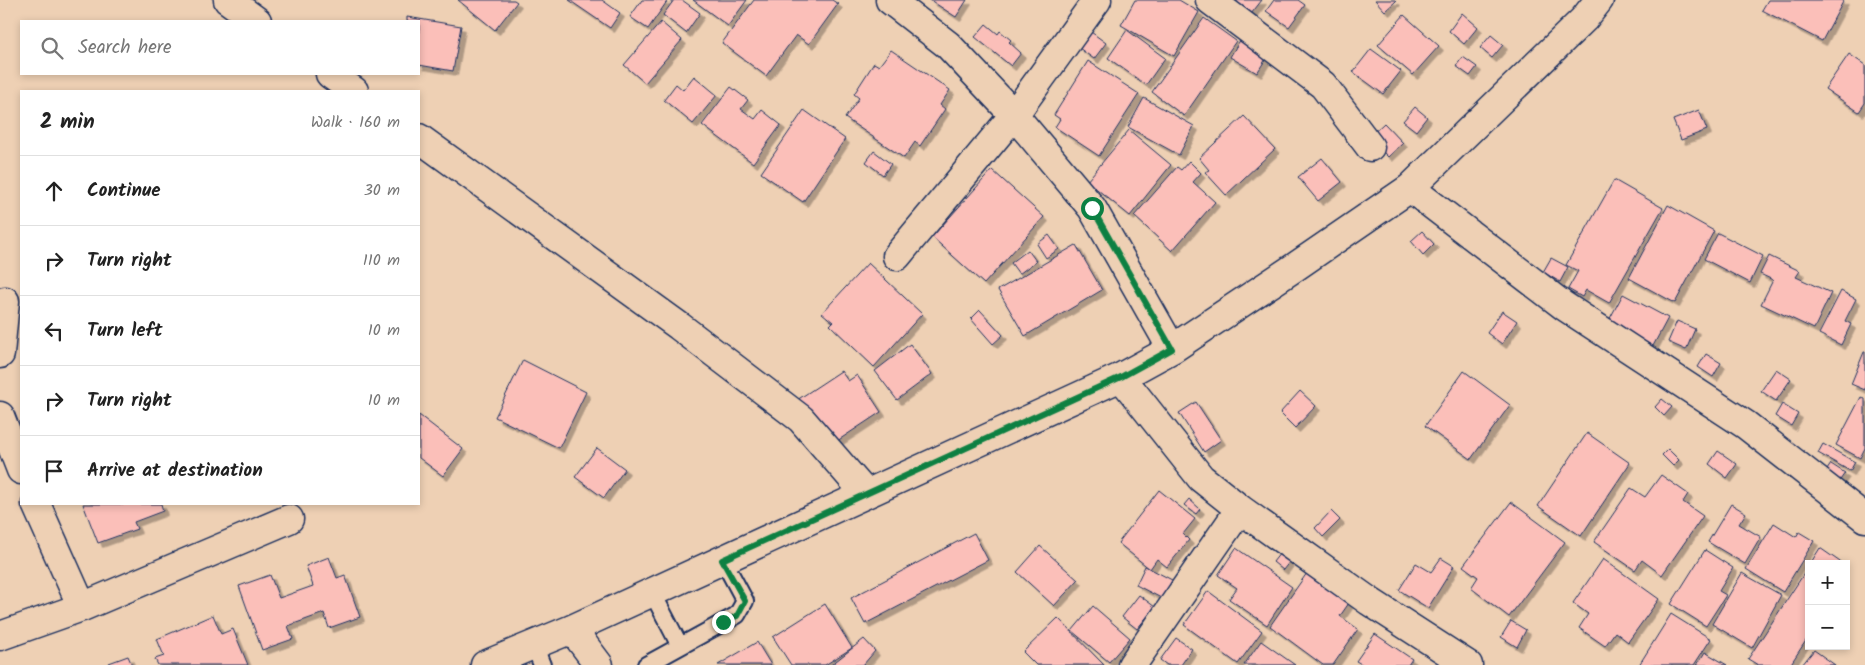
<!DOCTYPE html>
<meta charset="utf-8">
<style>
:root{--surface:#fff;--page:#f2f2f2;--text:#222;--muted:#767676;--line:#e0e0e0}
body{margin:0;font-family:Kalam,sans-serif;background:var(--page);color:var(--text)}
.controls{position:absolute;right:15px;bottom:15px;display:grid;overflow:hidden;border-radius:0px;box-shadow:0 2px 8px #0003}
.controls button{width:45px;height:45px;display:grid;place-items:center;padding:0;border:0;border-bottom:1px solid var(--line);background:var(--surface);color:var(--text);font:25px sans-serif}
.stop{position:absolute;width:15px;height:15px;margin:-11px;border:4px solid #0b8043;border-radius:50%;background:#fff}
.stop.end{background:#0b8043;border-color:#fff;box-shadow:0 1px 5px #0008}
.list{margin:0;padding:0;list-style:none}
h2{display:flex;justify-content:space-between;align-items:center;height:65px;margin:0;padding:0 20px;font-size:21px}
h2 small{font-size:16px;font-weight:400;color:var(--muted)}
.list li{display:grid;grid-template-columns:32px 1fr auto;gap:15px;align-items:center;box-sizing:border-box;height:70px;padding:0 20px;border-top:1px solid var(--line)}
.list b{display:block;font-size:19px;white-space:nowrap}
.list em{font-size:16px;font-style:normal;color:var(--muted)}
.icon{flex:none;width:28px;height:28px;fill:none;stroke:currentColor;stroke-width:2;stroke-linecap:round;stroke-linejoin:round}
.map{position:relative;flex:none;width:1865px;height:665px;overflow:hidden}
.search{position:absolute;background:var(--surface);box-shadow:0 2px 8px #0003;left:20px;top:20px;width:400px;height:55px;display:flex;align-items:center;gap:12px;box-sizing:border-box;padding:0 18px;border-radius:0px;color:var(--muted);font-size:19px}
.panel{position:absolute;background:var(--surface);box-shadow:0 2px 8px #0003;left:20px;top:90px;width:400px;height:415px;border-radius:0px}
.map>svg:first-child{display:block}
.building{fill:#fbbfb9;stroke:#1b2f5e;filter:url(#shadow)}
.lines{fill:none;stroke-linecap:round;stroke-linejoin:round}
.lane-casing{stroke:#1b2f5e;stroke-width:20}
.street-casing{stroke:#1b2f5e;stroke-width:31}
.lane{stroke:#eed0b4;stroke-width:16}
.street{stroke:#eed0b4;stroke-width:28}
.route{stroke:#0b8043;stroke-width:6}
</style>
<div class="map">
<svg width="1865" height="665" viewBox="0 0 1865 665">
<defs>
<filter id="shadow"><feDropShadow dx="4.5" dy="4.5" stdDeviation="0" flood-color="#0004"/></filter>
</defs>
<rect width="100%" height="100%" fill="#eed0b4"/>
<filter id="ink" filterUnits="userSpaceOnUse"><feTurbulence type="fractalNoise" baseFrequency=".02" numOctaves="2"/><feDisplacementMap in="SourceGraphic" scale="10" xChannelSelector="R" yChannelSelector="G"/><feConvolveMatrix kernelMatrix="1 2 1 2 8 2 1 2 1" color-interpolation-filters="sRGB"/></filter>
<g filter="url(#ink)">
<path class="building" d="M458 0H514L517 2 495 30Z
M569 0H602L620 13 610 28Z
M642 0H668L648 29 630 17Z
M674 0H682L700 13 686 33 663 15Z
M693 0H747L728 26Z
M754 0H832L838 4 809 44 796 35 766 76 722 43Z
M930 0H967L956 17Z
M1135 0H1179L1199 12 1174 56 1121 25Z
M1235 0H1262L1251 14Z
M1274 0H1298L1305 5 1289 27 1266 11Z
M1375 0H1395L1396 1 1385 11Z
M1768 0H1844L1822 41 1762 10Z
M1462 13 1478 27 1464 44 1449 31Z
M1404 15 1439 46 1413 75 1378 45Z
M407 17 461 26 453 71 419 65V21H407Z
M1204 18 1236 41 1184 116 1152 92Z
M661 22 682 40 645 83 624 65Z
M986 24 998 34 1000 31 1011 40 1009 42 1021 53 1011 66 975 37Z
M1127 30 1165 58 1146 85 1108 58Z
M1091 32 1106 43 1094 59 1079 48Z
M1491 35 1503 45 1492 58 1480 48Z
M1242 37 1269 54 1257 73 1230 57Z
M1371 49 1401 71 1383 94 1353 72Z
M891 50 950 90 940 105 945 109 920 146 915 142 904 158 845 118 859 98 854 94 874 63 879 66Z
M1849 54 1865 65V103L1859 112 1825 89Z
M1463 57 1477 67 1470 76 1456 66Z
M1088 61 1139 94 1099 156 1055 127 1060 119 1054 115Z
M694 76 717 95 693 124 664 100 676 84 683 90Z
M731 87 748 100 741 109 755 119 762 110 781 125 753 163 702 125Z
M1144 98 1194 126 1179 155 1128 127Z
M1415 107 1427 117 1416 131 1403 121Z
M804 110 845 139 803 202 761 173Z
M1699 110 1707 130 1681 140 1673 120Z
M1244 116 1275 149 1226 195 1205 172 1209 170 1199 158Z
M1384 123 1403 143 1388 157 1369 137Z
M1129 130 1171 165 1130 216 1087 181Z
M874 151 891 164 883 175 866 162Z
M1322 158 1342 182 1318 201 1298 177Z
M1189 161 1201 173 1193 182 1215 202 1172 251 1134 216 1177 167 1181 170Z
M992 170 1044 217 984 284 932 237Z
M1614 180 1663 208 1609 303 1586 290 1582 297 1568 289 1578 271 1566 265Z
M1668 205 1714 231 1675 303 1629 278Z
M1422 231 1434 244 1423 255 1411 241Z
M1718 233 1763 256 1750 283 1704 259Z
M1049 235 1059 249 1046 258 1037 244Z
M1076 245 1102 290 1025 336 998 290Z
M1028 250 1036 261 1019 274 1011 263Z
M1769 256 1800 271 1796 277 1831 293 1814 329 1761 304 1773 280 1760 274Z
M1551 258 1568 267 1560 282 1543 272Z
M868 263 922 314 874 367 830 325 833 322 822 313Z
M1841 291 1856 299 1845 321 1851 324 1841 345 1819 334Z
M1623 294 1668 318 1653 346 1608 322Z
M980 310 1003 335 993 344 971 319Z
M1502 311 1517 321 1502 344 1487 333Z
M1677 321 1695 329 1686 350 1668 342Z
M910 344 932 374 897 400 875 371Z
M1864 352H1865V390L1851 384Z
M1706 354 1721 363 1713 377 1698 367Z
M523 360 586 392 559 448 495 417Z
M1776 369 1791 379 1776 401 1761 391Z
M841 371 848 381 857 375 881 412 828 447 797 400Z
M1464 371 1510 405 1471 459 1425 426Z
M1300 391 1316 406 1295 428 1280 413Z
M1861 397 1865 399V448L1860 458 1836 445Z
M1662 399 1672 407 1664 416 1655 407Z
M1196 402 1221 440 1204 452 1179 413Z
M1782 404 1798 414 1791 426 1775 416Z
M419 415 463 449 443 476 419 458Z
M1587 433 1630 463 1581 536 1538 506Z
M1823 444 1855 462 1850 471 1818 453Z
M597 448 625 469 604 498 575 477Z
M1668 449 1679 460 1673 466 1662 455Z
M1718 451 1737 464 1727 478 1709 464Z
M1831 464 1845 473 1838 483 1825 473Z
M1661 475 1688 494 1683 502 1703 516 1662 575 1642 560 1635 570 1594 542 1631 488 1645 497Z
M1159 490 1195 519 1183 534 1189 540 1167 567 1157 559 1150 569 1118 543Z
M1189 499 1200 509 1196 514 1184 505Z
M1511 502 1565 542 1509 617 1471 588 1478 577 1463 566Z
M83 504H161L163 511 134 522 137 529 98 543Z
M1731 504 1746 513 1739 524 1761 537 1745 564 1708 542Z
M1331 511 1340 520 1323 537 1315 528Z
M1774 523 1796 537 1799 532 1814 541 1783 592 1746 569Z
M974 533 988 560 865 624 851 598Z
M1040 546 1078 580 1054 606 1017 572Z
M1236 548 1292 587 1267 625 1229 599 1237 588 1218 575Z
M1820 548 1843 564H1810Z
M1705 550 1733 568 1719 591 1726 595 1706 626 1671 604Z
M1280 553 1290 561 1283 570 1273 562Z
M329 557 337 578 345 575 360 617 329 628 324 613 288 626 293 639 262 650 239 586 270 575 279 598 313 586 306 566Z
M1441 558 1454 566 1428 608 1399 590 1416 563 1431 572Z
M1603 559 1659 599 1628 642 1615 632 1605 646 1579 628 1588 614 1573 603Z
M1145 566 1172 580 1163 599 1136 585Z
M1809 566V636L1790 665H1758L1748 659Z
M1307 573 1349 603 1340 616 1358 629 1333 665H1323L1270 626Z
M1742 573 1781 595 1752 648 1712 624Z
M1208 591 1262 631 1238 664 1184 625Z
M1139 595 1155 607 1137 629 1122 617Z
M825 604 852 648 825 665H791L773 637Z
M1093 606 1130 638 1109 662 1072 631Z
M1671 614 1711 639 1694 665H1639Z
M213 615 221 634 233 629 248 665H158L155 659 164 656 157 639Z
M1058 618 1104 665H1036L1023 652Z
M1511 621 1526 630 1517 647 1501 637Z
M1375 634 1412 659 1408 665H1363L1356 661Z
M1176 638 1192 649 1181 665H1167L1160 660Z
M864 639 875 651 863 665H831Z
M1261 641 1295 665H1244Z
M757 642 771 665H718Z
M1814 650 1835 665H1802Z
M1705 652 1727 665H1697Z
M128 656 132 665H110L109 663Z"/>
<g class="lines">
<defs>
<path id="lane" d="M652 592 680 646
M534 645 542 665
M646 665 737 615 745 601 723 560"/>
<path id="street" d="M228 0 257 21
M890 0 948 45 1014 115 1092 208 1172 349
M1210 0 1323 85 1370 147
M330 74 354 91
M419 138 679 326 801 419 866 494
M1410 188 1564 306 1746 425 1865 518
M897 256 1014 115 1097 0
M0 354 5 301
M1121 377 1201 478 1240 509 1369 601 1468 665
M0 416 21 470
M36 504 82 607
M572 629 599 665
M0 636 82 607 289 519
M485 665 572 629 1121 377 1172 349 1295 267 1410 188 1584 19 1599 0
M1132 665 1240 509"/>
</defs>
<use href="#lane" class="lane-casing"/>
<use href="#street" class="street-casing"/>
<use href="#lane" class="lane"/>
<use href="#street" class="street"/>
</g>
</g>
<g class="lines" filter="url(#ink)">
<path class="route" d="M723 622 737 616 745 601 722 560 1121 377 1172 349 1092 208"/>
</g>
</svg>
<div class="controls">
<button>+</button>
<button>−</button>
</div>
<div class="stop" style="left:1092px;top:208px"></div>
<div class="stop end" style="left:723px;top:622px"></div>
<div class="search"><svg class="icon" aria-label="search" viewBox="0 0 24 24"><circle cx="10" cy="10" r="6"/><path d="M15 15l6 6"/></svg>Search here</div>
<section class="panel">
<h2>2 min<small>Walk · 160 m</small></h2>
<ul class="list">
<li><svg class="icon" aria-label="ahead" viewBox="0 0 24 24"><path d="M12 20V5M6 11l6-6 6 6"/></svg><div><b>Continue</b></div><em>30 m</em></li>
<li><svg class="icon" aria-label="right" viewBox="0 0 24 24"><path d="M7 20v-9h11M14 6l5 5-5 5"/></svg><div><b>Turn right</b></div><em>110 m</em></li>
<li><svg class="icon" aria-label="left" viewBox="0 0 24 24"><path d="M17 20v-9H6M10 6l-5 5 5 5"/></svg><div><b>Turn left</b></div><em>10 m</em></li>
<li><svg class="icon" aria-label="right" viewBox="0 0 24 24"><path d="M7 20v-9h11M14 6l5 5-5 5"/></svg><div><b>Turn right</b></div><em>10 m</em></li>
<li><svg class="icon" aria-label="arrive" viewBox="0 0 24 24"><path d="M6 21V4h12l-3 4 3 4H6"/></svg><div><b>Arrive at destination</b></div></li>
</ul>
</section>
</div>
